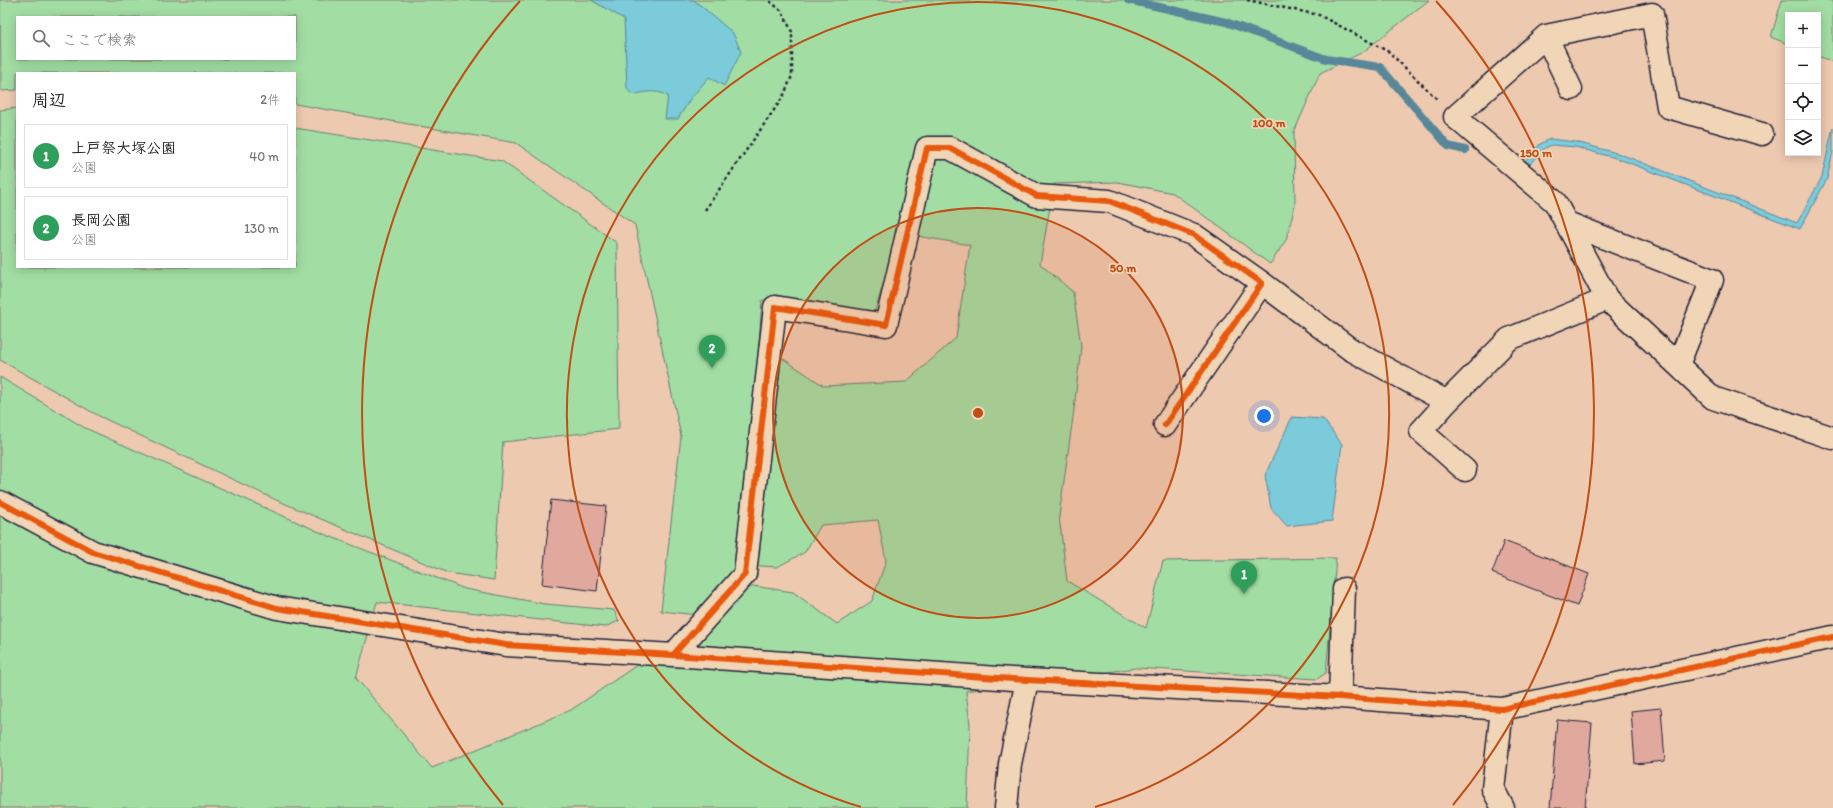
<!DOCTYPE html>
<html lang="ja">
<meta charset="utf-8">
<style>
:root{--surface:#fff;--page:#f6f6f6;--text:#222;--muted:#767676;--line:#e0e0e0;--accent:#22223b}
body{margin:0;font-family:Itim,"Klee One",sans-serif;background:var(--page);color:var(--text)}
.controls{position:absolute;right:12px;top:12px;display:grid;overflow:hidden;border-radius:0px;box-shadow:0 2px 10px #0003}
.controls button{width:36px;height:36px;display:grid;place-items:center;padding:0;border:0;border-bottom:1px solid var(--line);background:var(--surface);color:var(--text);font:20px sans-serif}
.you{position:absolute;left:1264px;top:416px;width:14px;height:14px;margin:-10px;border:3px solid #fff;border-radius:50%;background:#1a73e8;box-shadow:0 0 0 6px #1a73e833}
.badge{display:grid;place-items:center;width:26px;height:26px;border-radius:50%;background:var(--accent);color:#fff;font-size:13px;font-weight:700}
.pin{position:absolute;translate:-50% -33px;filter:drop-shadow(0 1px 2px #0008)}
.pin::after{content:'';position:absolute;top:21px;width:14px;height:12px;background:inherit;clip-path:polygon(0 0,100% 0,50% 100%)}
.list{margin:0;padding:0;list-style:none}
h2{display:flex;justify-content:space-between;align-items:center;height:52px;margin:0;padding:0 16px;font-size:17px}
h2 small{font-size:13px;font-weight:400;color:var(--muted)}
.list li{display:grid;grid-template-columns:26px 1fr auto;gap:12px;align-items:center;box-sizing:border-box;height:64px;margin:0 8px 8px;padding:0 8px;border:1px solid var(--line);border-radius:0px}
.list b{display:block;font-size:15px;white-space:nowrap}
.list p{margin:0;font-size:13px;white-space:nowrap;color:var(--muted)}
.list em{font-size:13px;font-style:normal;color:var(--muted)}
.icon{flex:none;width:22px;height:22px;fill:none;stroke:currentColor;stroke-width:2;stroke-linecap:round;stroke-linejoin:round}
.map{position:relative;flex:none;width:1833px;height:808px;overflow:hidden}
.search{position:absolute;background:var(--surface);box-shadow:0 2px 10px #0003;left:16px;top:16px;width:280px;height:44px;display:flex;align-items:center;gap:10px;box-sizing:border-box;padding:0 14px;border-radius:0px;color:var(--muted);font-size:15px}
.panel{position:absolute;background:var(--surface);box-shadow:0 2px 10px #0003;left:16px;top:72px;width:280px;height:196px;border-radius:0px}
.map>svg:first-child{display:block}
.green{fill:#a2dda3;stroke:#62806f;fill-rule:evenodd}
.water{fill:#7ccbda;stroke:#58879a}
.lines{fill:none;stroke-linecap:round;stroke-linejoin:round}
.stream{stroke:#58879a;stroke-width:8}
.building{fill:#e1a99e;stroke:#22223b}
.minor-casing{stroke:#22223b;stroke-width:25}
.path{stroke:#22223b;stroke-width:2.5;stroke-dasharray:3 3;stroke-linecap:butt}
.minor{stroke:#f1d5b7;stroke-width:22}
.cycleway-casing{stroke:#f1d5b7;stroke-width:8}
.cycleway{stroke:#e8590c;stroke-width:6}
.ring{fill:none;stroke:#c04e15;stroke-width:2}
.centre{fill:#c04e15;stroke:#f1d5b7;stroke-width:2}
.ring-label{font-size:12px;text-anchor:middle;font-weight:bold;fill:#c04e15;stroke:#f1d5b7;stroke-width:3.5;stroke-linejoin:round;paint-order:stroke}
</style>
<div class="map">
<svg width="1833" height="808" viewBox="0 0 1833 808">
<rect width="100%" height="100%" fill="#edc9b0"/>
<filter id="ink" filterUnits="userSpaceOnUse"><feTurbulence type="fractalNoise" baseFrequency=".025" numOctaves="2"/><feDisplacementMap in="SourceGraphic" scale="8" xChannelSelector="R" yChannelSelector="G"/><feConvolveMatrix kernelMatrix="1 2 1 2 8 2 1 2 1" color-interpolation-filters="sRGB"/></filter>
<g filter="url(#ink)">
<path class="green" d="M0 0H1429L1363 52 1320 73 1294 132 1295 205 1286 240 1270 264 1173 193 1118 182 1054 184 1040 264 1073 292 1081 346 1074 410 1059 516 1067 581 1146 628 1163 561 1336 558 1326 673 1317 679 1136 668 966 691 970 725 967 808H0V377L85 428 324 534 465 589 545 604 614 610 619 621 605 627 377 602 356 678 432 768 571 710 753 586 793 592 837 624 872 601 886 561 878 520 821 525 805 552 777 567 746 565 770 350 824 386 906 382 956 338 970 245 899 233 875 311 762 300 744 562 698 615 661 611 681 436 635 225 516 143 295 104V73H17V90L1 91ZM17 17H295V59H17Z
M1782 0H1833V62L1818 56V15H1788V44L1771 37Z
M17 108V267H295V128L502 161 617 243 619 429 503 442 494 580 448 573 274 499 99 416 0 360V110Z"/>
<path class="water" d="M591 0H694L733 33 741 52 724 86 709 77 690 99 678 119H665L668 96C655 89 645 92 632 95L627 88 624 19Z
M1833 127V152L1827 179 1800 229 1619 159 1575 147 1552 145 1545 148 1530 164 1525 161 1540 144 1550 139 1576 142 1620 154 1797 223 1822 177Z
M1292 417 1323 419 1342 444 1332 521 1287 526 1271 508 1265 475Z"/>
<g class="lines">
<path class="stream" d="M1128 0 1226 22 1326 59 1380 67 1448 146 1465 150"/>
</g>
<path class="building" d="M551 500 606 506 597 591 542 584Z
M1504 541 1589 574 1577 606 1492 573Z
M1661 708 1665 761 1635 764 1631 711Z
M1557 720 1592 723 1585 808H1550Z"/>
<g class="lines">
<defs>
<path id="minor" d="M1546 36 1571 89
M1762 134 1668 107 1652 14 1546 36 1455 117 1555 202 1607 299 1713 398 1833 438
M1567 223 1712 280 1678 365
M1262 283 1350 349 1447 402
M1465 470 1421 431 1447 402 1509 339 1607 299
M0 502 93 552 277 608 506 645 673 655 1027 680 1340 697 1502 709 1833 637
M673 655 745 574 775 307 886 325 927 148H950L1037 196 1109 201 1194 235 1262 283 1165 425
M1340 697 1344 589
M1502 709 1493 789 1503 808
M1006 808 1010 764 1027 680"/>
</defs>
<use href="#minor" class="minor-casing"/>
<path class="path" d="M1247 0 1319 15 1389 52 1438 100
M705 210 783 97 792 76V32L782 11 768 0"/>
<use href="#minor" class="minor"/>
<defs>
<path id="cycleway" d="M0 502 93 552 277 608 506 645 673 655 1027 680 1340 697 1502 709 1833 637
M673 655 745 574 775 307 886 325 927 148H950L1037 196 1109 201 1194 235 1262 283 1165 425"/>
</defs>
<use href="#cycleway" class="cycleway-casing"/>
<use href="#cycleway" class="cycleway"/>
</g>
</g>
<circle cx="978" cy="413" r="205" fill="#c04e15" fill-opacity=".12"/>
<g class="ring">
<circle cx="978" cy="413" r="205"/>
<path d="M861 807A411 411 0 1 1 1095 807"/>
<path d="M503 805A616 616 0 0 1 520 1M1436 1A616 616 0 0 1 1453 805"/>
</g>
<circle cx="978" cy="413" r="6" class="centre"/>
<g class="ring-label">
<text x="1269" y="127">100 m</text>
<text x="1536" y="157">150 m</text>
<text x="1123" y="272">50 m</text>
</g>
</svg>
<div class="controls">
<button>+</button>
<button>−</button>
<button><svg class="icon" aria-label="locate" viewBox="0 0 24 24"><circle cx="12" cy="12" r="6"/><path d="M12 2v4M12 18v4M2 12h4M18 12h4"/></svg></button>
<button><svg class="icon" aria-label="layers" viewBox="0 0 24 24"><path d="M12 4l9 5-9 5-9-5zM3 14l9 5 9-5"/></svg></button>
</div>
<div class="you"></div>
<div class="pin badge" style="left:1244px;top:594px;background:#2e9e5b">1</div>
<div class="pin badge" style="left:712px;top:368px;background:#2e9e5b">2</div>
<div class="search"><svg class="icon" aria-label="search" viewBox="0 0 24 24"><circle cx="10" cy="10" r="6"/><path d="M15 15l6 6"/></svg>ここで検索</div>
<section class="panel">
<h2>周辺<small>2件</small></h2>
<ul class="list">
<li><span class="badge" style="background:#2e9e5b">1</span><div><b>上戸祭大塚公園</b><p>公園</p></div><em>40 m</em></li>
<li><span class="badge" style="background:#2e9e5b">2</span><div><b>長岡公園</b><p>公園</p></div><em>130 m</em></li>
</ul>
</section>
</div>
